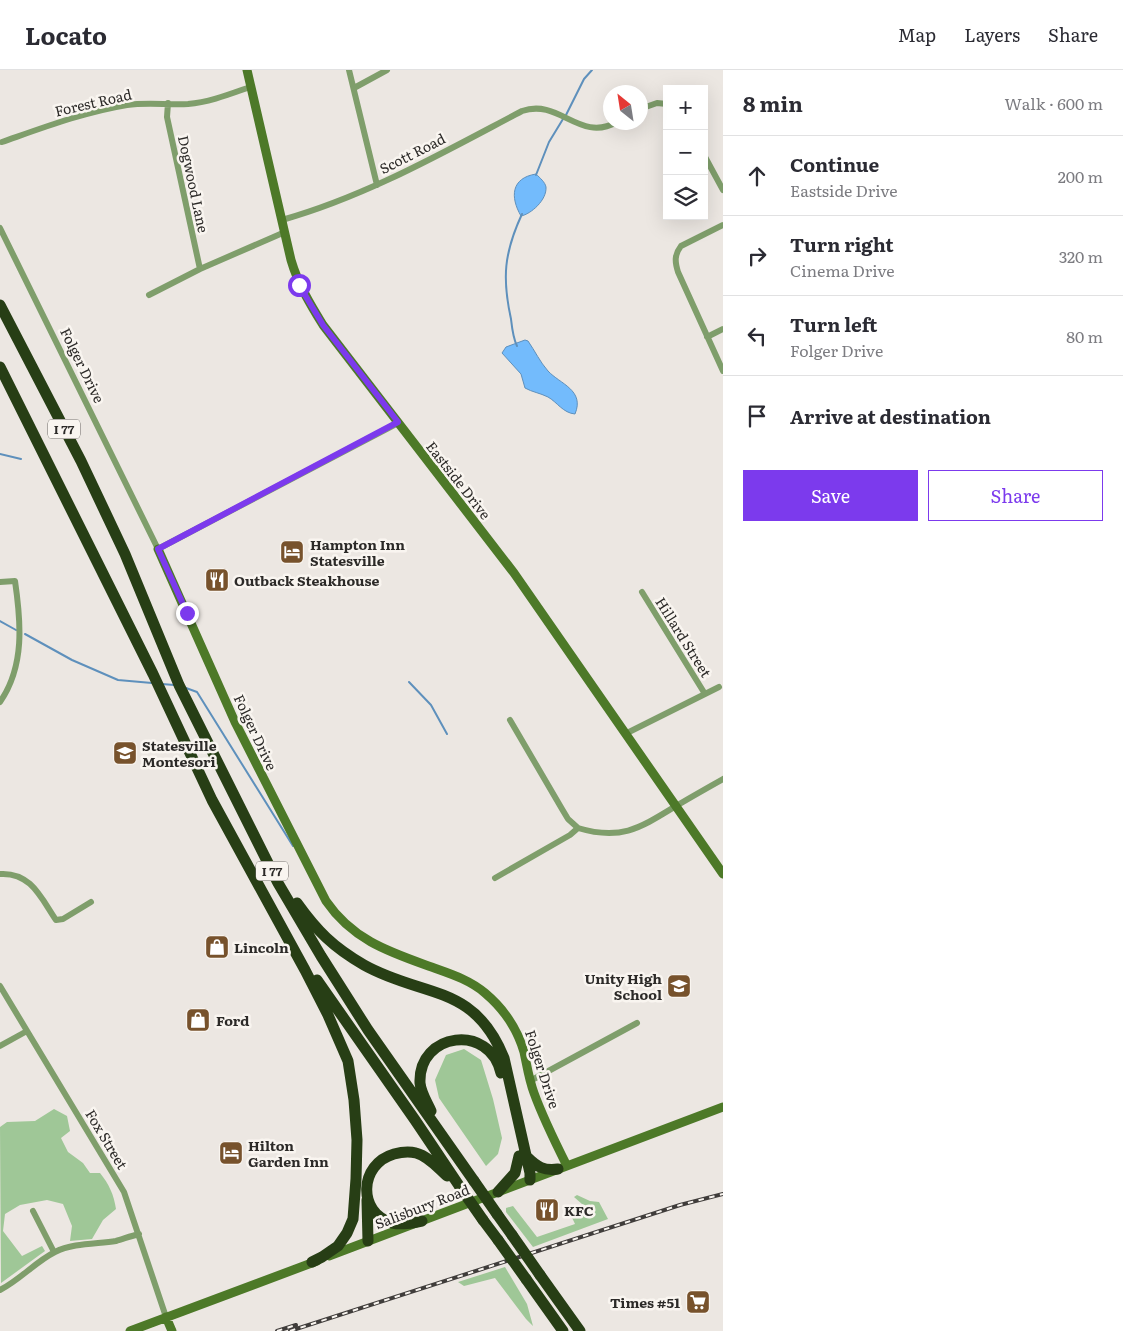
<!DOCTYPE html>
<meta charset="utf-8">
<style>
:root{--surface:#fff;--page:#f7f7f7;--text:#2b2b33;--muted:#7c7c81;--line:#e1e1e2;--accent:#7c3aed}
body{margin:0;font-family:Literata,serif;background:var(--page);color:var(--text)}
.controls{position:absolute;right:15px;top:15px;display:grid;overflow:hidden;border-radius:0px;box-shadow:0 5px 20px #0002}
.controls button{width:45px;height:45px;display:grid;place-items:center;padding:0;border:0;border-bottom:1px solid var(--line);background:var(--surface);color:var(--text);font:25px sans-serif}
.compass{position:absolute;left:603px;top:15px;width:45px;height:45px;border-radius:50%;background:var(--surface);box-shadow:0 5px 20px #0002;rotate:330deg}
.stop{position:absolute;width:15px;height:15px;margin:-11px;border:4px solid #7c3aed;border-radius:50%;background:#fff}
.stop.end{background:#7c3aed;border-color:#fff;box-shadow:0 1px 5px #0008}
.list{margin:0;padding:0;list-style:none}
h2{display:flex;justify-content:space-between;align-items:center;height:65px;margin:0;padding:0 20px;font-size:21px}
h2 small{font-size:16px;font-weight:400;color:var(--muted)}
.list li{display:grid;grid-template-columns:32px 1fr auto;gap:15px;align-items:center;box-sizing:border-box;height:80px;padding:0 20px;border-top:1px solid var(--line)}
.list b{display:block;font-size:19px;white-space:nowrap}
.list p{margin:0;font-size:16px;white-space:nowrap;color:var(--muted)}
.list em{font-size:16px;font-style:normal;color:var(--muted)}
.actions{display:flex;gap:10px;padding:15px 20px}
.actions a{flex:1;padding:11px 0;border:1px solid var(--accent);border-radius:0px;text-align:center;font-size:18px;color:var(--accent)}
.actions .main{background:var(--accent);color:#fff}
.icon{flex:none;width:28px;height:28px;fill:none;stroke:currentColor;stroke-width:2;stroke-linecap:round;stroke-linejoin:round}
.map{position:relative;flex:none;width:723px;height:1261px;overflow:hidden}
header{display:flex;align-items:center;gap:30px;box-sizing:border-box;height:70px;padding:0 25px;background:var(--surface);border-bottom:1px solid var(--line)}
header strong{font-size:24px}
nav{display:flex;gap:28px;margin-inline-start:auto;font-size:18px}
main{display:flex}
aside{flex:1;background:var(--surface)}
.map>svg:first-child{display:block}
.green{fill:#9fc797}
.water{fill:#73bbfc;stroke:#5e90bc}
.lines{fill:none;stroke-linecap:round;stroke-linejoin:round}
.stream{stroke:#5e90bc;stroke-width:2}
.street{stroke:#7f9e6b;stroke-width:6}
.secondary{stroke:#4d7928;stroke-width:9}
.highway{stroke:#273e15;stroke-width:11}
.rail-casing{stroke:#403d3b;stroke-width:4}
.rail{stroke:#f9f5f0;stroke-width:2;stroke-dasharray:5.5;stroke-linecap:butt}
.highway-bridge{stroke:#273e15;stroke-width:11}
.route{stroke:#7c3aed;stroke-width:6}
.labels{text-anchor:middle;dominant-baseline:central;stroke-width:5;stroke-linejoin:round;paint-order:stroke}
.shield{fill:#f9f5f0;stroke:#6a6764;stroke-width:1}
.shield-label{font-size:12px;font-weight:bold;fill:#2c2a28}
.street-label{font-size:14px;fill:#2c2a28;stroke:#f9f5f0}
.poi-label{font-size:14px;font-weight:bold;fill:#2c2a28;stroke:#f9f5f0;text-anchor:start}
</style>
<header>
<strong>Locato</strong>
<nav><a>Map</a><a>Layers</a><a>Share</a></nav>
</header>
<main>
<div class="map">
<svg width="723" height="1261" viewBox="0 0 723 1261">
<rect width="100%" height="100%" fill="#ece7e2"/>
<path class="green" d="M464 979 481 990 493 1029 502 1068 498 1084 486 1096 439 1028 435 1010 446 985Z
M54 1039 67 1046 70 1061 61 1068 68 1082 83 1093 90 1103H100C109 1114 114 1125 116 1139L103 1150 92 1169 70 1171 72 1156 63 1134 47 1130 20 1135 5 1144 3 1161 22 1186 42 1176 45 1181 1 1213 0 1057 7 1052 35 1051Z
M577 1125 590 1131 599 1132 608 1149 533 1177 506 1142V1138L513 1136 537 1167 575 1154 567 1137 569 1136 582 1142 588 1137 582 1134 574 1127Z
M505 1197 527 1234 533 1256 526 1249 495 1208 464 1216 458 1212Z"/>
<path class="water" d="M536 104C540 108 545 112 546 117 547 130 531 144 521 146 510 127 511 108 536 104Z
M525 270 528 271C535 281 540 292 548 301 560 314 585 320 575 344 563 343 557 332 548 327 540 323 532 322 525 318L521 304 502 283 506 277Z"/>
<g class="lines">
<path class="stream" d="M566 45 584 9 592 0
M536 105 549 72 563 49
M517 276C513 268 512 258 511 249 502 208 504 183 522 144
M0 384 21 389
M0 551 16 560
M25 564 72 590 118 610 152 613
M409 612 431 635 447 664
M162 614 174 615
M186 618 197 622 293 776"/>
<path class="street" d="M349 0 377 115
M354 18 387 0
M168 33 167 47 200 199
M640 39 657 33 667 34
M2 72C42 58 84 42 127 35 147 32 167 35 188 34 210 32 230 24 250 17
M704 85 723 120
M282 150C367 126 444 82 522 41 560 28 579 73 617 52
M723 155 681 176C674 185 675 192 678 202L723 301
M0 158 158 479 398 353
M149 225 200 199 285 162
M707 267 723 259
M0 512 15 511C21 552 25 596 0 632
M642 522 705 624
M510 650 562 739 568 749 578 758
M625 664 719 617
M0 804C31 802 41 828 56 850L63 849 91 832
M495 808 570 765 578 758C621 771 640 758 676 736 691 727 707 718 723 709
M0 916 124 1122 166 1247
M0 976 27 961
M530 1011 637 953
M33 1141 54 1182
M0 1220C20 1210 35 1192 55 1182 73 1173 96 1174 116 1171 123 1169 131 1166 139 1164"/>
<path class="secondary" d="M247 0 291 190C298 214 310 234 323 255L514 503 723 804
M158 479 235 652 326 831C354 872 393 883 437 899 454 905 471 911 485 923 504 939 517 958 524 982 527 996 529 1010 534 1023 543 1048 555 1072 567 1096
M329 1186 723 1037
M166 1247 172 1261
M130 1261 317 1191"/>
<path class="highway" d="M0 235 81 391 125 484 179 615 278 813 321 886 368 960 474 1111
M0 297 153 604 212 730 305 900 328 945 348 991 354 1030 357 1070 356 1109 353 1149 347 1163 338 1176 322 1187 312 1192
M297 833C317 861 333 877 364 895 423 928 474 913 504 988L530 1103V1110
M317 910 415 1050 460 1117
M431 1041C427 1032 421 1023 420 1013 418 962 490 953 501 1003
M527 1087C537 1097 544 1101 558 1099
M498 1122 515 1103 519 1086
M367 1130 368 1171
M497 1144 512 1165
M483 1150 498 1170
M422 1151C412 1153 402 1155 392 1153 357 1143 359 1094 394 1084 401 1082 409 1081 416 1083 428 1086 438 1098 447 1106
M540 1205 580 1261
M526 1209 563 1261"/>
<defs>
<path id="rail" d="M277 1261 296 1255
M290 1261 680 1135 723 1124"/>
</defs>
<use href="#rail" class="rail-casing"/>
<use href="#rail" class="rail"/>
<path class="highway-bridge" d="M474 1111 497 1144
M460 1117 483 1150
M512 1165 540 1205
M498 1170 526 1209"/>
</g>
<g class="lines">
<path class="route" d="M187 543 158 479 398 352 323 255 299 215"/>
</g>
<defs>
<symbol id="hotel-square" viewBox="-11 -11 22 22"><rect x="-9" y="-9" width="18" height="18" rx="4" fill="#77522c" stroke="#f9f5f0"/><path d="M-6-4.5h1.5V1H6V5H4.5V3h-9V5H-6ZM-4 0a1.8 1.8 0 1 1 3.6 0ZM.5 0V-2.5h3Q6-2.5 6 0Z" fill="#fff"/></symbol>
<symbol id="restaurant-square" viewBox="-11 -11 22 22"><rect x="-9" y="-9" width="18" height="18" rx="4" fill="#77522c" stroke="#f9f5f0"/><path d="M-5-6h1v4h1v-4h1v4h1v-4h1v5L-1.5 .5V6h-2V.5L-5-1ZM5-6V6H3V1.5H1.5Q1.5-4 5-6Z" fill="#fff"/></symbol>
<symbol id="school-square" viewBox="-11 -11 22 22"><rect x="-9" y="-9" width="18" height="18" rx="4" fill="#77522c" stroke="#f9f5f0"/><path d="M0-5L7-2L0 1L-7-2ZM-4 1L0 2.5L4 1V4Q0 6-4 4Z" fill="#fff"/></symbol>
<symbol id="shop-square" viewBox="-11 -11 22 22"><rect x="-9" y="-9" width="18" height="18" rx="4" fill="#77522c" stroke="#f9f5f0"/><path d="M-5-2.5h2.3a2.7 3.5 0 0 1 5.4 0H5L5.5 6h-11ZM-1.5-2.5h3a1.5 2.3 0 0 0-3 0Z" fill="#fff"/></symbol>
<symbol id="supermarket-square" viewBox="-11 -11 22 22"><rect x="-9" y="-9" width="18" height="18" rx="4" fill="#77522c" stroke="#f9f5f0"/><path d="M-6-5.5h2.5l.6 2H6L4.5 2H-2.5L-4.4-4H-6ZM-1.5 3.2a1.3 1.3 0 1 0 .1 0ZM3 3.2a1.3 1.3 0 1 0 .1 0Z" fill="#fff"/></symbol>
</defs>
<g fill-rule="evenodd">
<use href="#hotel-square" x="278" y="468" width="28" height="28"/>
<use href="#restaurant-square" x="203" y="496" width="28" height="28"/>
<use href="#school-square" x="111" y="669" width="28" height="28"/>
<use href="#shop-square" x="203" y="863" width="28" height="28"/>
<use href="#school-square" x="665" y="902" width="28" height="28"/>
<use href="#shop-square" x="184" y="936" width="28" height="28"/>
<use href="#hotel-square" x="217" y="1069" width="28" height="28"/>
<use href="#restaurant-square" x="533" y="1126" width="28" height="28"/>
<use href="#supermarket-square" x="684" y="1218" width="28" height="28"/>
</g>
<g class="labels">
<g class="shield">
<rect x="48" y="349.5" width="32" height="19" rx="4"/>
<rect x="256" y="791.5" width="32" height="19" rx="4"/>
</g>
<g class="shield-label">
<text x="64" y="359">I 77</text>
<text x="272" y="801">I 77</text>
</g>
<g class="street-label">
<text transform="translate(93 32) rotate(-13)">Forest Road</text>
<text transform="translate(412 83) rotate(-27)">Scott Road</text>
<text transform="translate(194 114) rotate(78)">Dogwood Lane</text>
<text transform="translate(83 295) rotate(64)">Folger Drive</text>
<text transform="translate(459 410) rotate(52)">Eastside Drive</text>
<text transform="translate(684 567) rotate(58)">Hillard Street</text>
<text transform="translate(256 662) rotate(65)">Folger Drive</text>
<text transform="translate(543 999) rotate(72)">Folger Drive</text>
<text transform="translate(107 1069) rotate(59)">Fox Street</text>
<text transform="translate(422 1136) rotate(-21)">Salisbury Road</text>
</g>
<g class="poi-label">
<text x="310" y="474">Hampton Inn<tspan x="310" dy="16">Statesville</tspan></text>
<text x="234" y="510">Outback Steakhouse</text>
<text x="142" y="675">Statesville<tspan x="142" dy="16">Montesori</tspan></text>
<text x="234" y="877">Lincoln</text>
<text x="662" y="908" text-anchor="end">Unity High<tspan x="662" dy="16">School</tspan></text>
<text x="216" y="950">Ford</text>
<text x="248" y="1075">Hilton<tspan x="248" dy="16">Garden Inn</tspan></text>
<text x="564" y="1140">KFC</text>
<text x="680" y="1232" text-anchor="end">Times #51</text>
</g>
</g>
</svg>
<div class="controls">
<button>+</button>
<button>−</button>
<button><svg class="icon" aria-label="layers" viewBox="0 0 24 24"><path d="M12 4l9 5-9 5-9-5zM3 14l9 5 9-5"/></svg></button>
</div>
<svg class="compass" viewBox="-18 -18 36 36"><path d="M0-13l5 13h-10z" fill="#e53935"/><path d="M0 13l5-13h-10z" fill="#7c7c81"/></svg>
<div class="stop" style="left:299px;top:215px"></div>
<div class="stop end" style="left:187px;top:543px"></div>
</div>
<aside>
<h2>8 min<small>Walk · 600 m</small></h2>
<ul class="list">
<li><svg class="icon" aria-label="ahead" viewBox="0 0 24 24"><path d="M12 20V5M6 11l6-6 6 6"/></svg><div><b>Continue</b><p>Eastside Drive</p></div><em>200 m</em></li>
<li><svg class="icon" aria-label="right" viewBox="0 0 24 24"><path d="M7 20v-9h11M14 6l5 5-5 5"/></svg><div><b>Turn right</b><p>Cinema Drive</p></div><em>320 m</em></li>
<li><svg class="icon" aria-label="left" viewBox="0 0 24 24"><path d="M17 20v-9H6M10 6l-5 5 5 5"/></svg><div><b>Turn left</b><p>Folger Drive</p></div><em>80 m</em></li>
<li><svg class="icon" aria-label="arrive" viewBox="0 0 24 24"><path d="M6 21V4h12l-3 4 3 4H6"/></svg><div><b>Arrive at destination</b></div></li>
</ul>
<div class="actions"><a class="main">Save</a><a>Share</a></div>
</aside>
</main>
